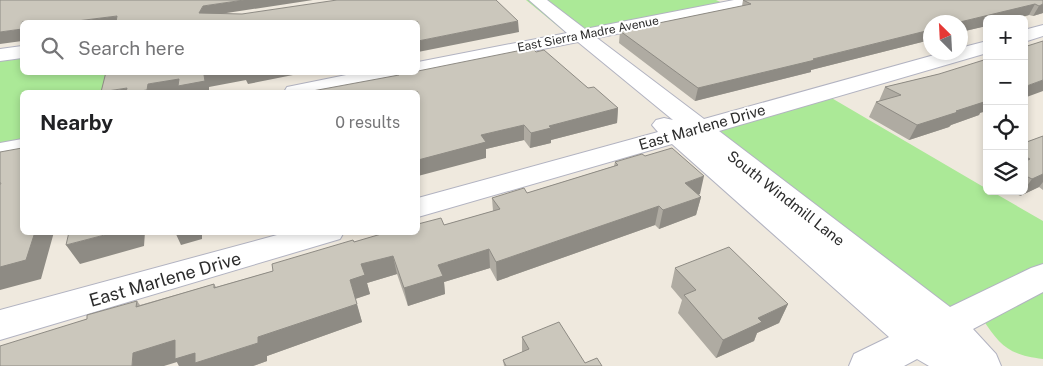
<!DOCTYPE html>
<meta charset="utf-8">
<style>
:root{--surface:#fff;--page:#f2f2f2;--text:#202124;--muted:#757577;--line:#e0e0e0}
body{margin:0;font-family:"Public Sans",sans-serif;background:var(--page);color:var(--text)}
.controls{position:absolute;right:15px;top:15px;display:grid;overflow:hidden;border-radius:8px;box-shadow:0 2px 8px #0003}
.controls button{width:45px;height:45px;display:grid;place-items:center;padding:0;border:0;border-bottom:1px solid var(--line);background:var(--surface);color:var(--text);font:25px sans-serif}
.compass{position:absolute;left:923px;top:15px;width:45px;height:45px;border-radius:50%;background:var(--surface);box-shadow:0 2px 8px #0003;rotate:336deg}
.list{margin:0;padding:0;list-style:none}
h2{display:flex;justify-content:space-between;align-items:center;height:65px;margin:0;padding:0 20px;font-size:21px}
h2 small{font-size:16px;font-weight:400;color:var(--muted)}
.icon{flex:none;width:28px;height:28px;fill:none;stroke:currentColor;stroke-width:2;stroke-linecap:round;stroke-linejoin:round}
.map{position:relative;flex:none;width:1043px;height:366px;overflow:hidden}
.search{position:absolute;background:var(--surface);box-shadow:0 2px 8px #0003;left:20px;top:20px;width:400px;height:55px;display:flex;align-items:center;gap:12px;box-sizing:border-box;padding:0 18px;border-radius:8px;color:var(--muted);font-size:19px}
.panel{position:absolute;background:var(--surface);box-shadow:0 2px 8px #0003;left:20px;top:90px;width:400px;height:145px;border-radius:8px}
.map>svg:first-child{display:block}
.green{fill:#abe997}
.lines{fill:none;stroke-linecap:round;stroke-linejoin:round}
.minor-casing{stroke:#b2b3c1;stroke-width:2}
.minor{fill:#fff;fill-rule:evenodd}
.wall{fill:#afaba2}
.shaded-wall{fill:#8e8b84}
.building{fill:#cbc7bc;stroke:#8e8b84}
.labels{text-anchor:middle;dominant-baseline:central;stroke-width:4;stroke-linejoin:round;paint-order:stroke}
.far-street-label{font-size:12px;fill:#2d2d2d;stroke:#fff}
.street-label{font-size:15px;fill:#2d2d2d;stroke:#fff}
.near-street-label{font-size:18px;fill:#2d2d2d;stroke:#fff}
</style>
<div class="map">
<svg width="1043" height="366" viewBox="0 0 1043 366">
<rect width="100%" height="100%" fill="#efe9de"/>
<path class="green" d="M526 0H716L729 6 571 37Z
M22 52V72L107 73 102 92H22V147L0 151V55Z
M823 93 987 189V191H991L1043 221V277L947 325 687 132Z
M1043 287V359C1009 355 1000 346 982 318Z"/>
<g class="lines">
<defs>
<path id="minor" d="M529 0H547L585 29 734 0H767L765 4 759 5 597 38 704 119 945 52H960V48L987 41V53L719 131 950 307 1031 268 1043 264V292L973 329 996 354 1001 366H929L917 359 904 366H849L854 354 889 337 672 144 418 217V198L658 132 652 125 656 120 664 118 673 120 578 42 418 74 411 72H418V62L567 33Z
M1043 25V36L1024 42V30Z
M22 46V58L0 61V49Z
M361 72H405L402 76 325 92H284L287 87Z
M22 139V154L0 159V143Z
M288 232H344L340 239 0 340V310Z"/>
</defs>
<use href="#minor" class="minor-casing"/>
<use href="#minor" class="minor"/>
</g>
<path class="wall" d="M743 0H1043V13L1033 16 1029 15 811 70V72L695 101 619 43 620 31 742 6Z
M536 52 618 108 617 123 551 140V143L530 148 524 140 486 149V158L398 75V73L418 71Z
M939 74 980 113 979 115 951 125 949 127 909 140 869 117 876 102 879 101 885 87Z
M1043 136V190L1039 187 1020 196 1012 191H1024V143Z
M645 156 700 194 698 195 701 197 696 215 659 229 655 225 497 281 490 268 444 282 445 294 408 306 397 274 367 283 370 294 355 299 362 322 267 356V361L253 366H179L177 362 33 337 87 319 137 301 140 305 214 284 216 287 273 271 354 242 444 225 493 211 492 198 527 193 614 166 615 162Z
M675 268 788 304 779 323 757 333 754 341 716 358 678 313 682 300 671 287Z
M522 337 585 363 602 366H504L503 360 522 352Z"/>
<path class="shaded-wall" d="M244 0H313L207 16 199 13 203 6Z
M1035 4 1029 15 1014 19H987V26L960 32V22Z
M1043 4V13L1033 16 1039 6Z
M117 16 120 22H69Z
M518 21 519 32 418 52V41Z
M22 29V41L0 44V32Z
M930 30V40L811 70V72L695 101 698 88Z
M218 72H292L293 75 248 84 246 80 209 87V92H181V91L173 92H133L148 84Z
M1043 80V91L1024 98V87Z
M127 88 129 92H104Z
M987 99V111L980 113 979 115 951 125 949 127 909 140 917 125Z
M618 108 617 123 551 140V143L530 148 531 133 549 126Z
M524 125V140L486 149V158L418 176V160L481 135Z
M1043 174V182L1039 187 1020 196 1023 191H1024V190L1032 179Z
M704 176 700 194 681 201 685 183Z
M701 197 696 215 659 229 663 210Z
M659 206 655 225 497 281 496 262Z
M35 232H54L41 279 0 290V267Z
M116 232H145L144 246 80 264 66 245Z
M175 232H212L202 235V239L181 245Z
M489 249 490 268 444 282 445 294 408 306 404 288 438 265Z
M393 256 397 274 367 283 370 294 355 299 350 280 361 264Z
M357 304 362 322 267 356V361L253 366H179L177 362 164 366H132L133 353 175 340 195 353 258 337Z
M788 304 779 323 757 333 754 341 716 358 723 340 758 318Z"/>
<path class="building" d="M0 0H244L203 6 199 13 242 14 337 0H496L518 21 418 41V22H116L117 16 69 22H22V29L0 32Z
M743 0H1043V4L1039 6 1035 4 960 22H930V30L813 59 815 60 698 88 620 31 751 4Z
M1043 41V80L1024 87V47Z
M532 48 536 52 544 50 588 88 594 87 618 108 549 126 551 128 531 133 524 125 481 135 486 142 418 160V92H307L399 75 398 72H418V70V71Z
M987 59V99L986 100 987 101 956 111 958 112 917 125 876 102 901 95 885 87 939 74Z
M106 72H218L204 75 205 81 178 86 179 79 148 84 147 90 133 92H126L127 88 101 92Z
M1043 136V174L1032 179 1024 175V162L1030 159 1024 156V143Z
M22 148V232H35L26 260 0 267V185L1 183H0V152Z
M672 148 704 176 685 183 701 197 663 210 659 206 496 262 489 249 438 265 443 276 404 288 393 256 361 264 365 275 350 280 357 304 258 337V343L195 363V353L175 359V340L133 353 132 366H0V346L87 319V315L137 301 136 307 214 284V288L273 271 272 264 353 240 354 242 388 232H418V224L441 218 444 225 500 209 492 198 524 188 527 193 618 165 615 162 642 154 645 156Z
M69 232H116L66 245Z
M729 247 788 304 758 318 762 322 723 340 684 295 696 290 675 268Z
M559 322 585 363 597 358 602 366H506L503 360 529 349 522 337Z"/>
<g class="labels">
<g class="far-street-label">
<text transform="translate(588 34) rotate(-11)">East Sierra Madre Avenue</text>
</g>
<g class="street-label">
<text transform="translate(702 127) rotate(-16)">East Marlene Drive</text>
<text transform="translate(786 198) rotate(38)">South Windmill Lane</text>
</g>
<g class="near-street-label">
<text transform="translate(165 279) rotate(-16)">East Marlene Drive</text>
</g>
</g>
</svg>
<div class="controls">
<button>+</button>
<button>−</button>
<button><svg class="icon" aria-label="locate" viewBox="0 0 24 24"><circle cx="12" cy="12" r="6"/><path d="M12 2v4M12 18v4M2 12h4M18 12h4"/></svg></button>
<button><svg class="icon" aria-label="layers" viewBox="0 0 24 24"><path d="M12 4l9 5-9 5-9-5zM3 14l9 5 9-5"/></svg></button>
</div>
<svg class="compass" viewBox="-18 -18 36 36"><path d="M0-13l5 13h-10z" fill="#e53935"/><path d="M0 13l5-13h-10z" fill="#757577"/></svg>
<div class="search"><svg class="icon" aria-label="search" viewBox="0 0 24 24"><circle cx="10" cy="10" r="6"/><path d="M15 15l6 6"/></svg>Search here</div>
<section class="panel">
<h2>Nearby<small>0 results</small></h2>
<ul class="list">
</ul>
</section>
</div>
